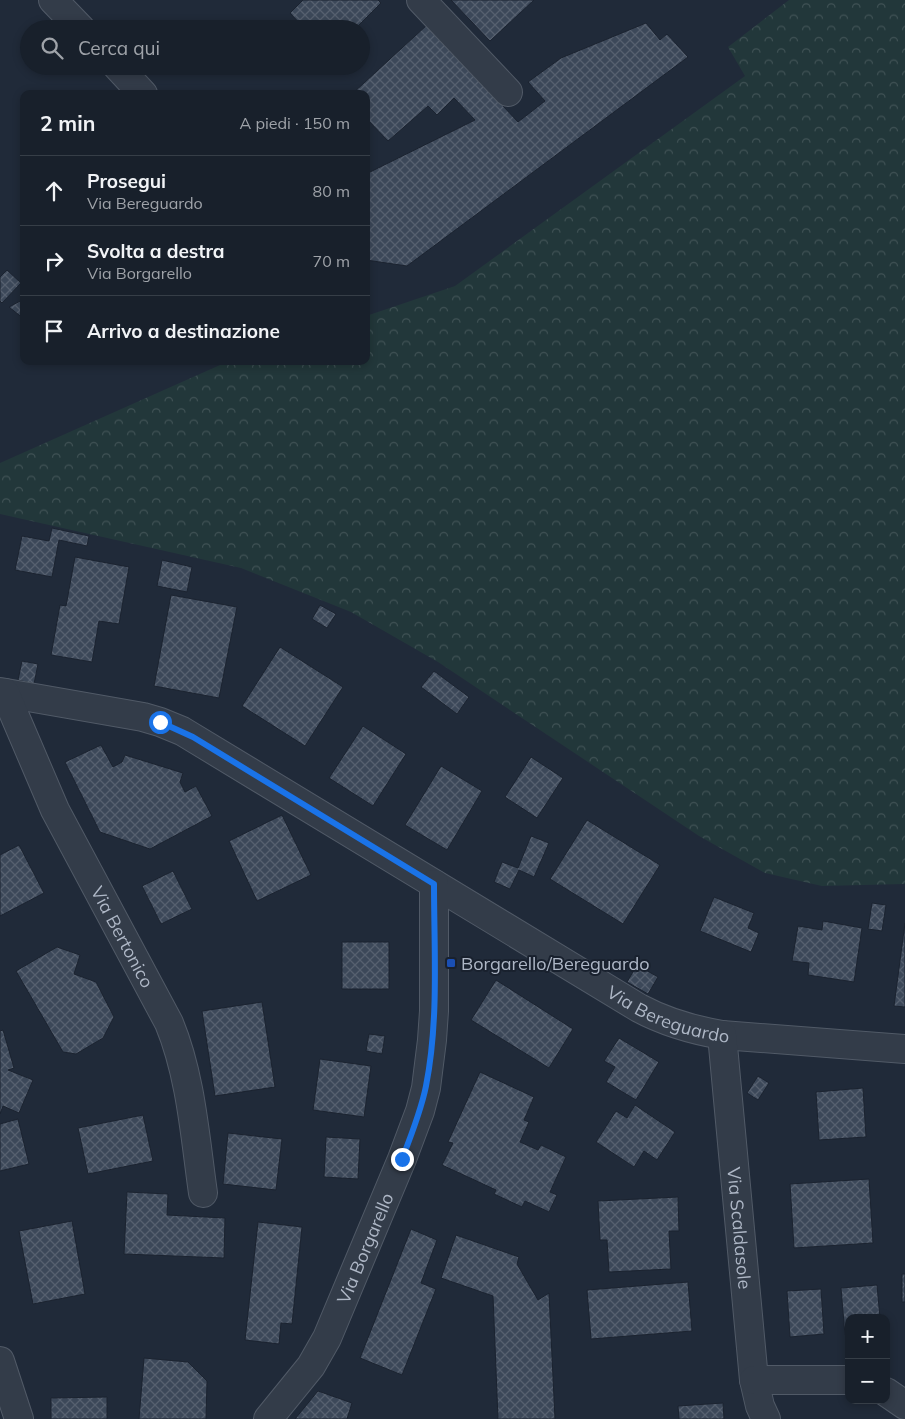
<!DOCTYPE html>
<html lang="it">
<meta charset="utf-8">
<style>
:root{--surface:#18202b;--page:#252d37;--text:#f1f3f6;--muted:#9fa3a9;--line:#363e47}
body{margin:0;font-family:Mulish,sans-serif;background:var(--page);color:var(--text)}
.controls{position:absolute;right:15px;bottom:15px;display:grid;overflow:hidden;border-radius:10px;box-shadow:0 2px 8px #0003}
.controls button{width:45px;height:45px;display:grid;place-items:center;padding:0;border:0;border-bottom:1px solid var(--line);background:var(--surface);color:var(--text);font:25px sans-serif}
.stop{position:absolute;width:15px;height:15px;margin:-11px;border:4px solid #1a73e8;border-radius:50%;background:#fff}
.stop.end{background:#1a73e8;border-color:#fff;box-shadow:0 1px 5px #0008}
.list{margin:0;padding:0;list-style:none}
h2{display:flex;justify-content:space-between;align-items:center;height:65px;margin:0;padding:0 20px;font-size:21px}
h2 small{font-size:16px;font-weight:400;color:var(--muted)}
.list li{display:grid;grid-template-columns:32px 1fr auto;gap:15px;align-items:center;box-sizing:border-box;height:70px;padding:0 20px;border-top:1px solid var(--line)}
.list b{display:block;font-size:19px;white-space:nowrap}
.list p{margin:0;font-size:16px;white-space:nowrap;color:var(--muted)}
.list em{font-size:16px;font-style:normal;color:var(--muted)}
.icon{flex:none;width:28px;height:28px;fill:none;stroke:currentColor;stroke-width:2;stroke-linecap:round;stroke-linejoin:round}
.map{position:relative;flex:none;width:905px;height:1419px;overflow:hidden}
.search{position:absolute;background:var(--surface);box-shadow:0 2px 8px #0003;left:20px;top:20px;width:350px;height:55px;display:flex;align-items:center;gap:12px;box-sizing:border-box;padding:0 18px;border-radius:28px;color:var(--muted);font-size:19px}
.panel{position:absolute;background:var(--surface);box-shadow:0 2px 8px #0003;left:20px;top:90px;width:350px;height:275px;border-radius:10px}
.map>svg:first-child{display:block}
.park{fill:url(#park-crowns)}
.building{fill:url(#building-cross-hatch);stroke:#1b2330}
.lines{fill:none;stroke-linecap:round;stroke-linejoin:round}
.minor-casing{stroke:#515a67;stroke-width:30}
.minor{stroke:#333c49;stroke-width:28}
.route{stroke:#1a73e8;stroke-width:6}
.transit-dot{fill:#1a4fb4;stroke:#19212e;stroke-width:2}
.labels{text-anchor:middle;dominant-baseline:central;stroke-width:4;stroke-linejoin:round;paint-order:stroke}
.street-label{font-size:18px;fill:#aeb7c6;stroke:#19212e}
.poi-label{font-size:18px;fill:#aeb7c6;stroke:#19212e;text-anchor:start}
</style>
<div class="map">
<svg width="905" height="1419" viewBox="0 0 905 1419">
<defs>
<pattern id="park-crowns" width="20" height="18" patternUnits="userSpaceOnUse" patternTransform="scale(1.25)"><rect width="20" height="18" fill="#22373a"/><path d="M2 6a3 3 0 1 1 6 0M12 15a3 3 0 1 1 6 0" fill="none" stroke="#405255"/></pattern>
<pattern id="building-cross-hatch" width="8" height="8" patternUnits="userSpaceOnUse" patternTransform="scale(1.25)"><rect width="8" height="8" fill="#3c4859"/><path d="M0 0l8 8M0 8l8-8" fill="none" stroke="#56606f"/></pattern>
</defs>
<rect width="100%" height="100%" fill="#202a39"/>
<path class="park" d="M789 0H905V884L822 886 765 873 699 836 438 662 351 612 241 568 0 514V463L229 361H366V316L455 286 745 76 728 47Z"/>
<path class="building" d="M303 0H378L381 3 355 29H305L290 13Z
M451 0H534L490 41Z
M646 23 660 40 667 34 688 57 407 266 366 260V174L475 120 454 98 437 115 428 106 388 141 366 118V94H352L427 25 518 122 545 101 528 82 561 58Z
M7 270 21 283 2 303 0 301V277Z
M24 299V319L9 307Z
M52 528 89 536 87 546 59 540 52 577 15 570 22 536 49 541Z
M75 557 129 567 119 624 99 621 92 662 51 655 60 605 66 606Z
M162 560 192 567 187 592 157 586Z
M171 595 237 607 219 698 154 686Z
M320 605 336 614 327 628 312 619Z
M280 647 343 687 305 746 242 706Z
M22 661 38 664 34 684 18 680Z
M434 671 469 697 457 714 421 687Z
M363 726 406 754 373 806 329 778Z
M101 745 113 767 122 762 125 755 183 773 180 782 185 792 196 786 212 816 150 849 100 832 65 762Z
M531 757 563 778 537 818 505 797Z
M441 766 482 791 447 850 405 825Z
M282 815 311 875 257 901 229 841Z
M587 820 660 865 623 924 550 879Z
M531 836 549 843 534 877 519 870 510 889 494 882 502 862 518 868Z
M19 845 44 893 0 916V855Z
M173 871 192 909 161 924 142 886Z
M714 897 754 913 748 928 759 933 751 952 700 931Z
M872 903 886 905 882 931 868 929Z
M823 921 862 928 854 982 808 975 809 963 792 961 798 926 822 930Z
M905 923V1007L894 1006Z
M342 942H389V989H342Z
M57 947 80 955 74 974 96 982 114 1017 103 1038 76 1054 63 1052 16 971Z
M637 965 658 977 648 994 627 982Z
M496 980 573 1029 549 1068 471 1020Z
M262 1002 275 1087 215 1096 202 1011Z
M3 1030 14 1068 8 1070 33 1080 19 1113 3 1106 0 1114V1031Z
M369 1034 385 1036 382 1054 366 1051Z
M619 1038 659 1062 636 1100 606 1082 615 1067 604 1061Z
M320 1059 371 1066 364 1117 313 1110Z
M480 1072 534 1097 524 1120 529 1122 520 1142 538 1150 541 1145 566 1157 550 1192 557 1195 549 1212 525 1201 522 1207 494 1194 496 1190 442 1165 453 1143 448 1142Z
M758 1076 769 1083 758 1100 747 1093Z
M863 1088 866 1137 819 1140 816 1092Z
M635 1105 675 1132 657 1160 644 1151 634 1167 596 1142 616 1111 627 1118Z
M143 1115 153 1161 88 1174 78 1128Z
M18 1119 29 1164 0 1171V1124Z
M228 1133 282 1139 276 1190 223 1184Z
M326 1137 360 1139 358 1179 324 1177Z
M869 1179 873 1243 794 1248 790 1184Z
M127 1192 168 1194 167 1215 225 1218 224 1258 124 1254Z
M678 1197 679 1231H669L671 1269 609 1272 607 1240H600L598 1201Z
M72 1221 85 1294 33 1304 19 1231Z
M258 1222 302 1227 292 1324 281 1323 279 1344 245 1340Z
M411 1229 437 1240 421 1283 436 1289 402 1375 360 1358Z
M456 1235 519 1257 517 1264 538 1300 549 1293 555 1419H498L493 1296 441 1278Z
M902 1274H905V1302H902Z
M688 1282 692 1331 591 1339 587 1290Z
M877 1285 880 1318H849V1334L845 1335 841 1288Z
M821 1289 824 1334 790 1337 787 1291Z
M144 1358 188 1362 207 1381 206 1419H139Z
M318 1391 352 1403 347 1419H295Z
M107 1397V1419H51V1398Z
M723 1403 724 1419H679L678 1406Z"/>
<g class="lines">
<defs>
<g id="minor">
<path d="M53 0 81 29"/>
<path d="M421 0 508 92"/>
<path d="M117 66 143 94"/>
<path id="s1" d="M0 692 143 717 160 722 182 731 639 1008C665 1022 693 1030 722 1035L905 1049"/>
<path id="s2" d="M5 693 55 810 169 1023C191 1076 195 1137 203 1193"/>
<path id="s3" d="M722 1035 754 1380 760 1406 766 1419"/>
<path d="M0 1361 19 1419"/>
<path d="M754 1380H849"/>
<path d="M886 1392 905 1405"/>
<path id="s4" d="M268 1419 311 1366 327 1338 402 1159 420 1111 426 1088 432 1040 434 1011V884"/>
</g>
</defs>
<use href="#minor" class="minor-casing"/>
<use href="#minor" class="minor"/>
</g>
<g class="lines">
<path class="route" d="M160 722 193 737 434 884C434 951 439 1020 426 1086 421 1111 411 1136 402 1159"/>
</g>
<rect class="transit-dot" x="446" y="958" width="10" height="10" rx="2.5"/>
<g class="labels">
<g class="street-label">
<text stroke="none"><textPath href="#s2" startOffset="271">Via Bertonico</textPath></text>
<text stroke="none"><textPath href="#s1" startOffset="751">Via Bereguardo</textPath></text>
<text stroke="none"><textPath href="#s3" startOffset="194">Via Scaldasole</textPath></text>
<text stroke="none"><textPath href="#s4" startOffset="198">Via Borgarello</textPath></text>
</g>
<g class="poi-label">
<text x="461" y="963">Borgarello/Bereguardo</text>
</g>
</g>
</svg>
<div class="controls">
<button>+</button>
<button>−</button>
</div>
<div class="stop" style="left:160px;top:722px"></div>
<div class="stop end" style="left:402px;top:1159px"></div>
<div class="search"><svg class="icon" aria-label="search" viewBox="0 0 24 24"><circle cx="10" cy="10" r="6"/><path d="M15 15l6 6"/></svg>Cerca qui</div>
<section class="panel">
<h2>2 min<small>A piedi · 150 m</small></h2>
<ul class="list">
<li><svg class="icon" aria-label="ahead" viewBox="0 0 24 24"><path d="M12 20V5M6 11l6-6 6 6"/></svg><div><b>Prosegui</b><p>Via Bereguardo</p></div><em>80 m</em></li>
<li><svg class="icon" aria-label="right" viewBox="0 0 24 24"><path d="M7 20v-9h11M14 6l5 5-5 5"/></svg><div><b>Svolta a destra</b><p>Via Borgarello</p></div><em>70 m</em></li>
<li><svg class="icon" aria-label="arrive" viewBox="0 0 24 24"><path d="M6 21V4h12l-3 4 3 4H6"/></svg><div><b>Arrivo a destinazione</b></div></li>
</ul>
</section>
</div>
